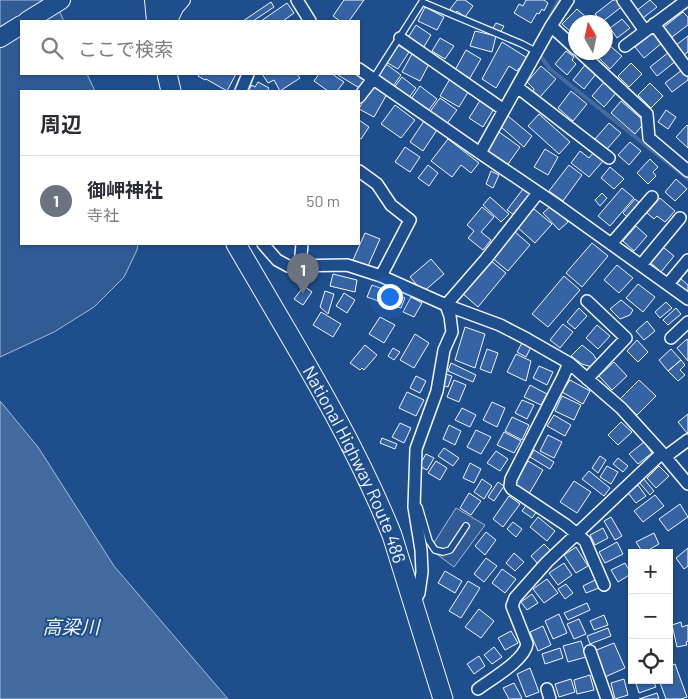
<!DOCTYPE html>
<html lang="ja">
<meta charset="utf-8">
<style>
:root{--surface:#fff;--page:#f7f7f7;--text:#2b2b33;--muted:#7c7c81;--line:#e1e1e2;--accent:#b45309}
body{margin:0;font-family:Barlow,"Noto Sans JP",sans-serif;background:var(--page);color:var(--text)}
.controls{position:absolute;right:15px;bottom:15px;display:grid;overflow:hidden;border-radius:0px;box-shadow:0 1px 4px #0004}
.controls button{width:45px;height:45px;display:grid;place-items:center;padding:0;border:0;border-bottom:1px solid var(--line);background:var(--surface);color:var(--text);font:25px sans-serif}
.compass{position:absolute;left:568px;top:15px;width:45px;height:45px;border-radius:50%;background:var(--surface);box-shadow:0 1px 4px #0004;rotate:351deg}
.you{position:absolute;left:389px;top:296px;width:18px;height:18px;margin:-12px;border:4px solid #fff;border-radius:50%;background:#1a73e8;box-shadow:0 0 0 8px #1a73e833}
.badge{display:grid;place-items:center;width:32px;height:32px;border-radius:50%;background:var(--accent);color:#fff;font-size:16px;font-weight:700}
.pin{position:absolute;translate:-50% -41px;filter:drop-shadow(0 1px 2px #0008)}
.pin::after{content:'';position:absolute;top:26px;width:18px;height:15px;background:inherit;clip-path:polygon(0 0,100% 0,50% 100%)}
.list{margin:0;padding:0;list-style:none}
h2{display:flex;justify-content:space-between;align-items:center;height:65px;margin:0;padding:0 20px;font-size:21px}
h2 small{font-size:16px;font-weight:400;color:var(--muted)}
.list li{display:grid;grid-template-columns:32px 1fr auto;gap:15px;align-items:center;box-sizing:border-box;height:90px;padding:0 20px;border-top:1px solid var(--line)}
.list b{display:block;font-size:19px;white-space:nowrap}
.list p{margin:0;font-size:16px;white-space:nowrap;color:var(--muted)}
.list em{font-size:16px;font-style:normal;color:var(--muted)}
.icon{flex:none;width:28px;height:28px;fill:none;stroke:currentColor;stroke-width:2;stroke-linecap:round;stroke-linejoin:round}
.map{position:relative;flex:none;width:688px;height:699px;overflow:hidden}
.search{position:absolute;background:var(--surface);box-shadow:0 1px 4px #0004;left:20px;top:20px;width:340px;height:55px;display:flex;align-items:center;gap:12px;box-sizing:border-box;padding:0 18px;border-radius:0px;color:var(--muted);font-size:19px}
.panel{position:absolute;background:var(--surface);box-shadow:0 1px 4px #0004;left:20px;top:90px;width:340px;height:155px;border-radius:0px}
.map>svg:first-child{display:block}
.built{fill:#305b95;stroke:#a8bbd7}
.water{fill:#446ba0;stroke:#a8bbd7}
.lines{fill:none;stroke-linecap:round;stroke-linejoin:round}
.stream{stroke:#446ba0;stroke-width:4}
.building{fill:#3563a3;stroke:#f2f6ff}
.service-casing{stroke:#f2f6ff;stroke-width:8}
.minor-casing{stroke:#f2f6ff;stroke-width:14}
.tertiary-casing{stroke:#f2f6ff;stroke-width:16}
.primary-casing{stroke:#f2f6ff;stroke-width:20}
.trunk-casing{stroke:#f2f6ff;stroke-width:21}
.service{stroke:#1f4e8c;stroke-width:5.5}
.minor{stroke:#1f4e8c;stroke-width:11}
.tertiary{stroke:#1f4e8c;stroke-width:14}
.primary{stroke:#1f4e8c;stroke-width:18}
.trunk{stroke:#1f4e8c;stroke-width:19}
.labels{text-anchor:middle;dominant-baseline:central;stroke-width:4;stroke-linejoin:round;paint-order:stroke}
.street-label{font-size:18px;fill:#f2f6ff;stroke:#1f4e8c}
.water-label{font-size:19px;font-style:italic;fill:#f2f6ff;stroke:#1f4e8c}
</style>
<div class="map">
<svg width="688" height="699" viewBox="0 0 688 699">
<rect width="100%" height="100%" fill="#1f4e8c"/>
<path class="built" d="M0 0H54L64 21H21V74H87L95 91H21V244H138L137 250 124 277 94 307 54 332 0 357Z
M456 508 485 525 454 567 430 549Z"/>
<path class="water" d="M0 401 38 447 114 566 228 699H0Z"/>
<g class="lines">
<path class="stream" d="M549 19 559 0
M539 54 550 69 688 179"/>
</g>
<path class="building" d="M344 0H364L349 21H340L333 16Z
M457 0H465L473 6 465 17 457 11 455 13 450 9Z
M526 0H544L548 3 544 11 542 9 539 14 537 13 531 23 514 13 519 4 523 6Z
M613 0H619L624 5 602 22 595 14Z
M650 0 657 7 643 18 636 11Z
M271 2 274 7 253 21H243Z
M287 3 294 13 283 21H261Z
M425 7 444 17 437 30 418 21Z
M577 9 588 19 585 22H576V32L573 34 562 24Z
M683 12 688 17V25L672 37 664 27Z
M622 19 630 28 617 38 610 28Z
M496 23 504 26 500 33 493 28Z
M416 25 431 35 422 50 407 39Z
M475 31 496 36 492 52 470 46Z
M654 32 663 42 644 58 635 47Z
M688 36V52L684 55 676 45Z
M440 38 454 46 445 59 432 51Z
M502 42 529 59 522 70 519 68 517 71 509 66 496 88 482 79Z
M398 45 409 52 398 69 386 62Z
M609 45 622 56 610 69 598 57 602 52H606V49Z
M466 50 481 59 470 78 455 70Z
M566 51 574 57 572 60 576 64 567 75 555 64Z
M669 52 676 61 657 76 650 67Z
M412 54 429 64 420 81 402 72Z
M631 63 642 74 629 87 618 76Z
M386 64 401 75 391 89 375 78Z
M585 65 596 74 584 89 573 80Z
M541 66 556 79 540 97 533 91 534 89 527 82Z
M682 70 688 77V80L672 92 665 83Z
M199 74H236L227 91 206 79 205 80 198 76Z
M262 74H297L300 78 280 91 274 80 268 83Z
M319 74H332L344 82 337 91H328L314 81Z
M339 74H358L367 79 361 89 338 75Z
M402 77 416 88 408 99 393 89Z
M451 77 470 89 459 107 440 96Z
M258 82 269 88 267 91H248L252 85 255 87Z
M604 82 616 93 604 107 592 96Z
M650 83 663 96 651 108 638 95Z
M371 85 387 94 374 117 359 109Z
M420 86 437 99 428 111 411 99Z
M571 91 587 104 573 121 558 108Z
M440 98 457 110 446 125 429 113Z
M481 99 495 107 483 127 469 118Z
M621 101 645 122 635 134 611 113Z
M395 105 415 120 401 138 381 124Z
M666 110 676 117 668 129 658 122Z
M539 114 570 142 559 154 528 126Z
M508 116 532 136 524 147 500 126Z
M359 120 369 127 361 139 359 138Z
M424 121 437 130 423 151 410 142Z
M609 123 621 133 607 149 595 139Z
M687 125 688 126V148L676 137Z
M499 132 520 147 506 167 485 152Z
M448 139 479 163 471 173 461 165 452 177 431 161Z
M630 142 641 151 629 165 618 155Z
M405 147 420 157 410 172 395 162Z
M545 149 558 157 548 175 534 167Z
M580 151 589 158 594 152 604 160 589 177 571 163Z
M650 159 658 167 653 172 656 176 648 184 637 173Z
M428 165 438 173 429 186 418 178Z
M569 165 582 175 563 201 549 191Z
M610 167 624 179 614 189 601 178Z
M491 171 499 175 493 188 486 184Z
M676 179 687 189 675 201 665 192Z
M622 188 634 198 610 226 598 216Z
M523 189 530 195 514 215 507 210Z
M602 193 607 198 600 206 595 200Z
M490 197 509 214 501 222 483 205Z
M660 198 675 211 665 222 657 216 654 219 647 213Z
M635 199 641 204 629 219 623 213Z
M552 205 568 222 559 230 543 213Z
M482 207 494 217 481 232 491 240 483 250 468 238 474 231 467 225Z
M534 209 552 224 535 243 517 227Z
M636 226 647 236 634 251 623 241Z
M514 231 530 245 508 271 491 257Z
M365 233 380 239 368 266 353 260Z
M592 243 608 256 582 287 566 273Z
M663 247 674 256 661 272 650 262Z
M431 259 444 274 423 292 410 277Z
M490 260 506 273 478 307 462 293Z
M617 265 633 278 619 293 604 280Z
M333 274 357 280 355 292 330 286Z
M564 276 580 290 548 327 532 314Z
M681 279 688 285V291L686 293 676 285Z
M638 284 655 297 643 312 626 298Z
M372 285 388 291 384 303 367 297Z
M304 286 312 292 303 305 294 299Z
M325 291 334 294 328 314 320 307Z
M344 293 355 300 347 313 336 306Z
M393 293 405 298 401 308 389 304Z
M411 297 422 303 414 317 403 312Z
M621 300 633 310 630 315 620 319 610 309Z
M666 302 672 308 660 318 655 312Z
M579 308 587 316 575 329 567 322Z
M676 308 681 314 668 325 663 320Z
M321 312 341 324 333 337 313 325Z
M380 317 395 325 384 343 369 334Z
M647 321 655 331 644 340 636 331Z
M563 324 573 332 560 348 550 340Z
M597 325 610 336 598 349 586 338Z
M465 327 485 334 475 368 455 360Z
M415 334 429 343 414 368 400 360Z
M687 339 688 341V361L677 348Z
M637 340 648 352 638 362 627 351Z
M522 343 531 347 526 357 517 352Z
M365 345 377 355 364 370 362 368 360 370 350 363Z
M582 345 593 354 598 362 592 367 582 364 571 356Z
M393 348 400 352 394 360 388 356Z
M487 349 498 353 491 373 480 369Z
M671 349 681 360 668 371 659 360Z
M516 354 531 361 526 381 507 372Z
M681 360 685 365 680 370 685 375 678 381 668 371Z
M614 362 627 376 612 390 599 376Z
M451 363 476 375 473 382 448 371Z
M539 366 553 372 547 385 533 378Z
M446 374 452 376 448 387 442 385Z
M416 376 426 381 420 393 410 388Z
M454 380 466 385 459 402 447 397Z
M570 380 590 391 583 404 562 392Z
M639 380 656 396 637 415 620 399Z
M530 385 547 394 541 405 524 397Z
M407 392 424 400 416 416 399 408Z
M562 396 581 405 574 420 555 411Z
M522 400 534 405 527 419 515 413Z
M492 402 505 408 497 427 483 420Z
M462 408 476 415 470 427 455 420Z
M688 414V432L687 433 678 422Z
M554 415 571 425 565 436 547 426Z
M512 417 529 425 522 440 505 431Z
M621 422 632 432 618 445 608 435Z
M400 423 411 428 404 443 392 437Z
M449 425 461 431 455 445 443 439Z
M476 430 491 437 481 454 467 447Z
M504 432 521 441 514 453 497 445Z
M548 435 562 442 554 458 540 451Z
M382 438 397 444 395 449 380 443Z
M644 442 652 453 638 464 629 454Z
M444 448 459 458 453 466 438 456Z
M534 450 554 462 550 469 530 457Z
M496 451 508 459 500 471 487 463Z
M426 454 434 458 427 470 419 466Z
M600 456 606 460 598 473 592 468Z
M618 458 628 466 623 472 613 464Z
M436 461 447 468 440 480 428 473Z
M528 461 543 470 529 494 514 485Z
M470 463 481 469 474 483 463 478Z
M607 466 618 472 611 484 600 477Z
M659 466 669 476 656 488 647 478Z
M589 471 610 488 604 496 582 479Z
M643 478 654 491 650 495 639 482Z
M482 479 492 486 484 499 474 492Z
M574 481 591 492 577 513 560 502Z
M498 482 504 486 494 501 488 497Z
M638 485 646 496 636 503 628 493Z
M469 493 481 501 471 515 460 508Z
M655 495 664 506 643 522 634 511Z
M509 496 520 504 503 527 493 519Z
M527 504 537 511 532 518 522 511Z
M680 504 688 517 668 531 659 519Z
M538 517 555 531 547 541 530 527Z
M611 517 622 536 615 540 604 521Z
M513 522 522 529 516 537 507 529Z
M603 528 608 538 595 545 590 535Z
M486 532 496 540 485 555 475 546Z
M654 533 659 544 643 553 636 542Z
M617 542 623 554 605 563 599 552Z
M544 544 552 552 538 564 531 556Z
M576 547 588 566 576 573 564 555Z
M688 548V566L684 569 676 558Z
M514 553 524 562 515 571 506 563Z
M486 558 497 566 484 582 474 574Z
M564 563 572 575 558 585 549 573Z
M625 563 631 574 618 582 611 570Z
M502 569 516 579 505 593 492 583Z
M445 571 462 581 455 593 438 583Z
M547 579 558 593 544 603 533 589Z
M595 580 599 588 586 593 583 586Z
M468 581 480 588 461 618 449 611Z
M566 584 573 593 565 599 558 589Z
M532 594 538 603 527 610 521 602Z
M587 603 590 610 568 620 564 613Z
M479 609 494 621 481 638 465 627Z
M559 614 567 633 553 639 545 621Z
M604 615 608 625 594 630 590 621Z
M579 619 586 634 574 639 567 624Z
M681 622 682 627 688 625V641L686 642 687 645 677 647 672 625Z
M543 626 551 645 538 651 530 632Z
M608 628 611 636 590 644 587 636Z
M511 631 518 643 505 650 498 638Z
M581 641 586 657 568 662 563 646Z
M614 643 625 668 605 677 594 651Z
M494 647 502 657 492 664 484 655Z
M560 648 563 658 545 664 542 654Z
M479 656 485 666 474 674 467 664Z
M675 664 687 697 681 699H666L659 680H669V666Z
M530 668 539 692 526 697 517 674Z
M590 675 594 690 577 694 574 680Z
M571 679 575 692 559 697 555 684Z
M624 679 628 695 615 699 611 683Z
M635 680H653L656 687 639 693Z
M514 683 522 698 520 699H509L503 688Z
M657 693 659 699H639Z"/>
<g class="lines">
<defs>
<path id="service" d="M373 79 422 2 522 44 537 52
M419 507 429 541 435 550 443 552 450 550 466 526"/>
<path id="minor" d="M297 0 310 21
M568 0 551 26 480 153 554 203 688 299
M623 0 645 31
M654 24 688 70
M551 26 576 49
M400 38 504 110
M625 46 687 0
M580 52 647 114 649 138 688 171
M359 69 480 153
M517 87 609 158
M241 91 248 74
M359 97 373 79
M359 171 377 184 391 205 410 220 381 276
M263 244 277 260 288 266 347 265 381 276 446 305 500 325 527 339 569 363 621 408 662 453 688 484
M611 244 652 197
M641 265 680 218
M300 266 302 244
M668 284 688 260
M587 301 626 338 587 379
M446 305 486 259 538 193
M671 338 688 322
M569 363 563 377 511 479 510 486 512 489 566 525 585 541 604 585
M665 457 688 440
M414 602 419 593 422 572 421 550 414 507 416 449 437 391 444 350 452 332 450 316 446 305
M590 651 607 699
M478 689C491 679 524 661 527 644L512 606 515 598 547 562 662 453
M547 689 550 699"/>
<path id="tertiary" d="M152 0 154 21
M170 21 176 8 183 0"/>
<path id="primary" d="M27 21 61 0
M0 38 21 25"/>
<g id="trunk">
<path d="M164 21 166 0"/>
<path d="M167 74 171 91"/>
<path id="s1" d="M236 244C291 339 351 433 392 535L443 699"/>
</g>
</defs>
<use href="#service" class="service-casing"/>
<use href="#minor" class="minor-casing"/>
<use href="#tertiary" class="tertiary-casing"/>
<use href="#primary" class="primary-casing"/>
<use href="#trunk" class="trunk-casing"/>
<use href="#service" class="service"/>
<use href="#minor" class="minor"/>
<use href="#tertiary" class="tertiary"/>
<use href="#primary" class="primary"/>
<use href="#trunk" class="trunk"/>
</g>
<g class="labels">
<g class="street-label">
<text stroke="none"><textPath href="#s1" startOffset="251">National Highway Route 486</textPath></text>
</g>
<g class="water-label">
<text x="71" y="626">高梁川</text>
</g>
</g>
</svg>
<div class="controls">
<button>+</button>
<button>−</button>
<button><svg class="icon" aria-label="locate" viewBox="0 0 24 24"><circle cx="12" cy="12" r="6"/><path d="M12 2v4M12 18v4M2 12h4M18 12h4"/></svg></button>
</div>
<svg class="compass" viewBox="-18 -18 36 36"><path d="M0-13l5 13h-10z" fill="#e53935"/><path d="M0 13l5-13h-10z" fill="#7c7c81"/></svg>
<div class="you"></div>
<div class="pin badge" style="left:303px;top:294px;background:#6b7280">1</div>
<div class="search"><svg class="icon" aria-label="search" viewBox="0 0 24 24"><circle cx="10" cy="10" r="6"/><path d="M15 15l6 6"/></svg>ここで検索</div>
<section class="panel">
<h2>周辺<small></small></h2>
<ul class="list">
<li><span class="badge" style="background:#6b7280">1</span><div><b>御岬神社</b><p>寺社</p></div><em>50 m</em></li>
</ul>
</section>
</div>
